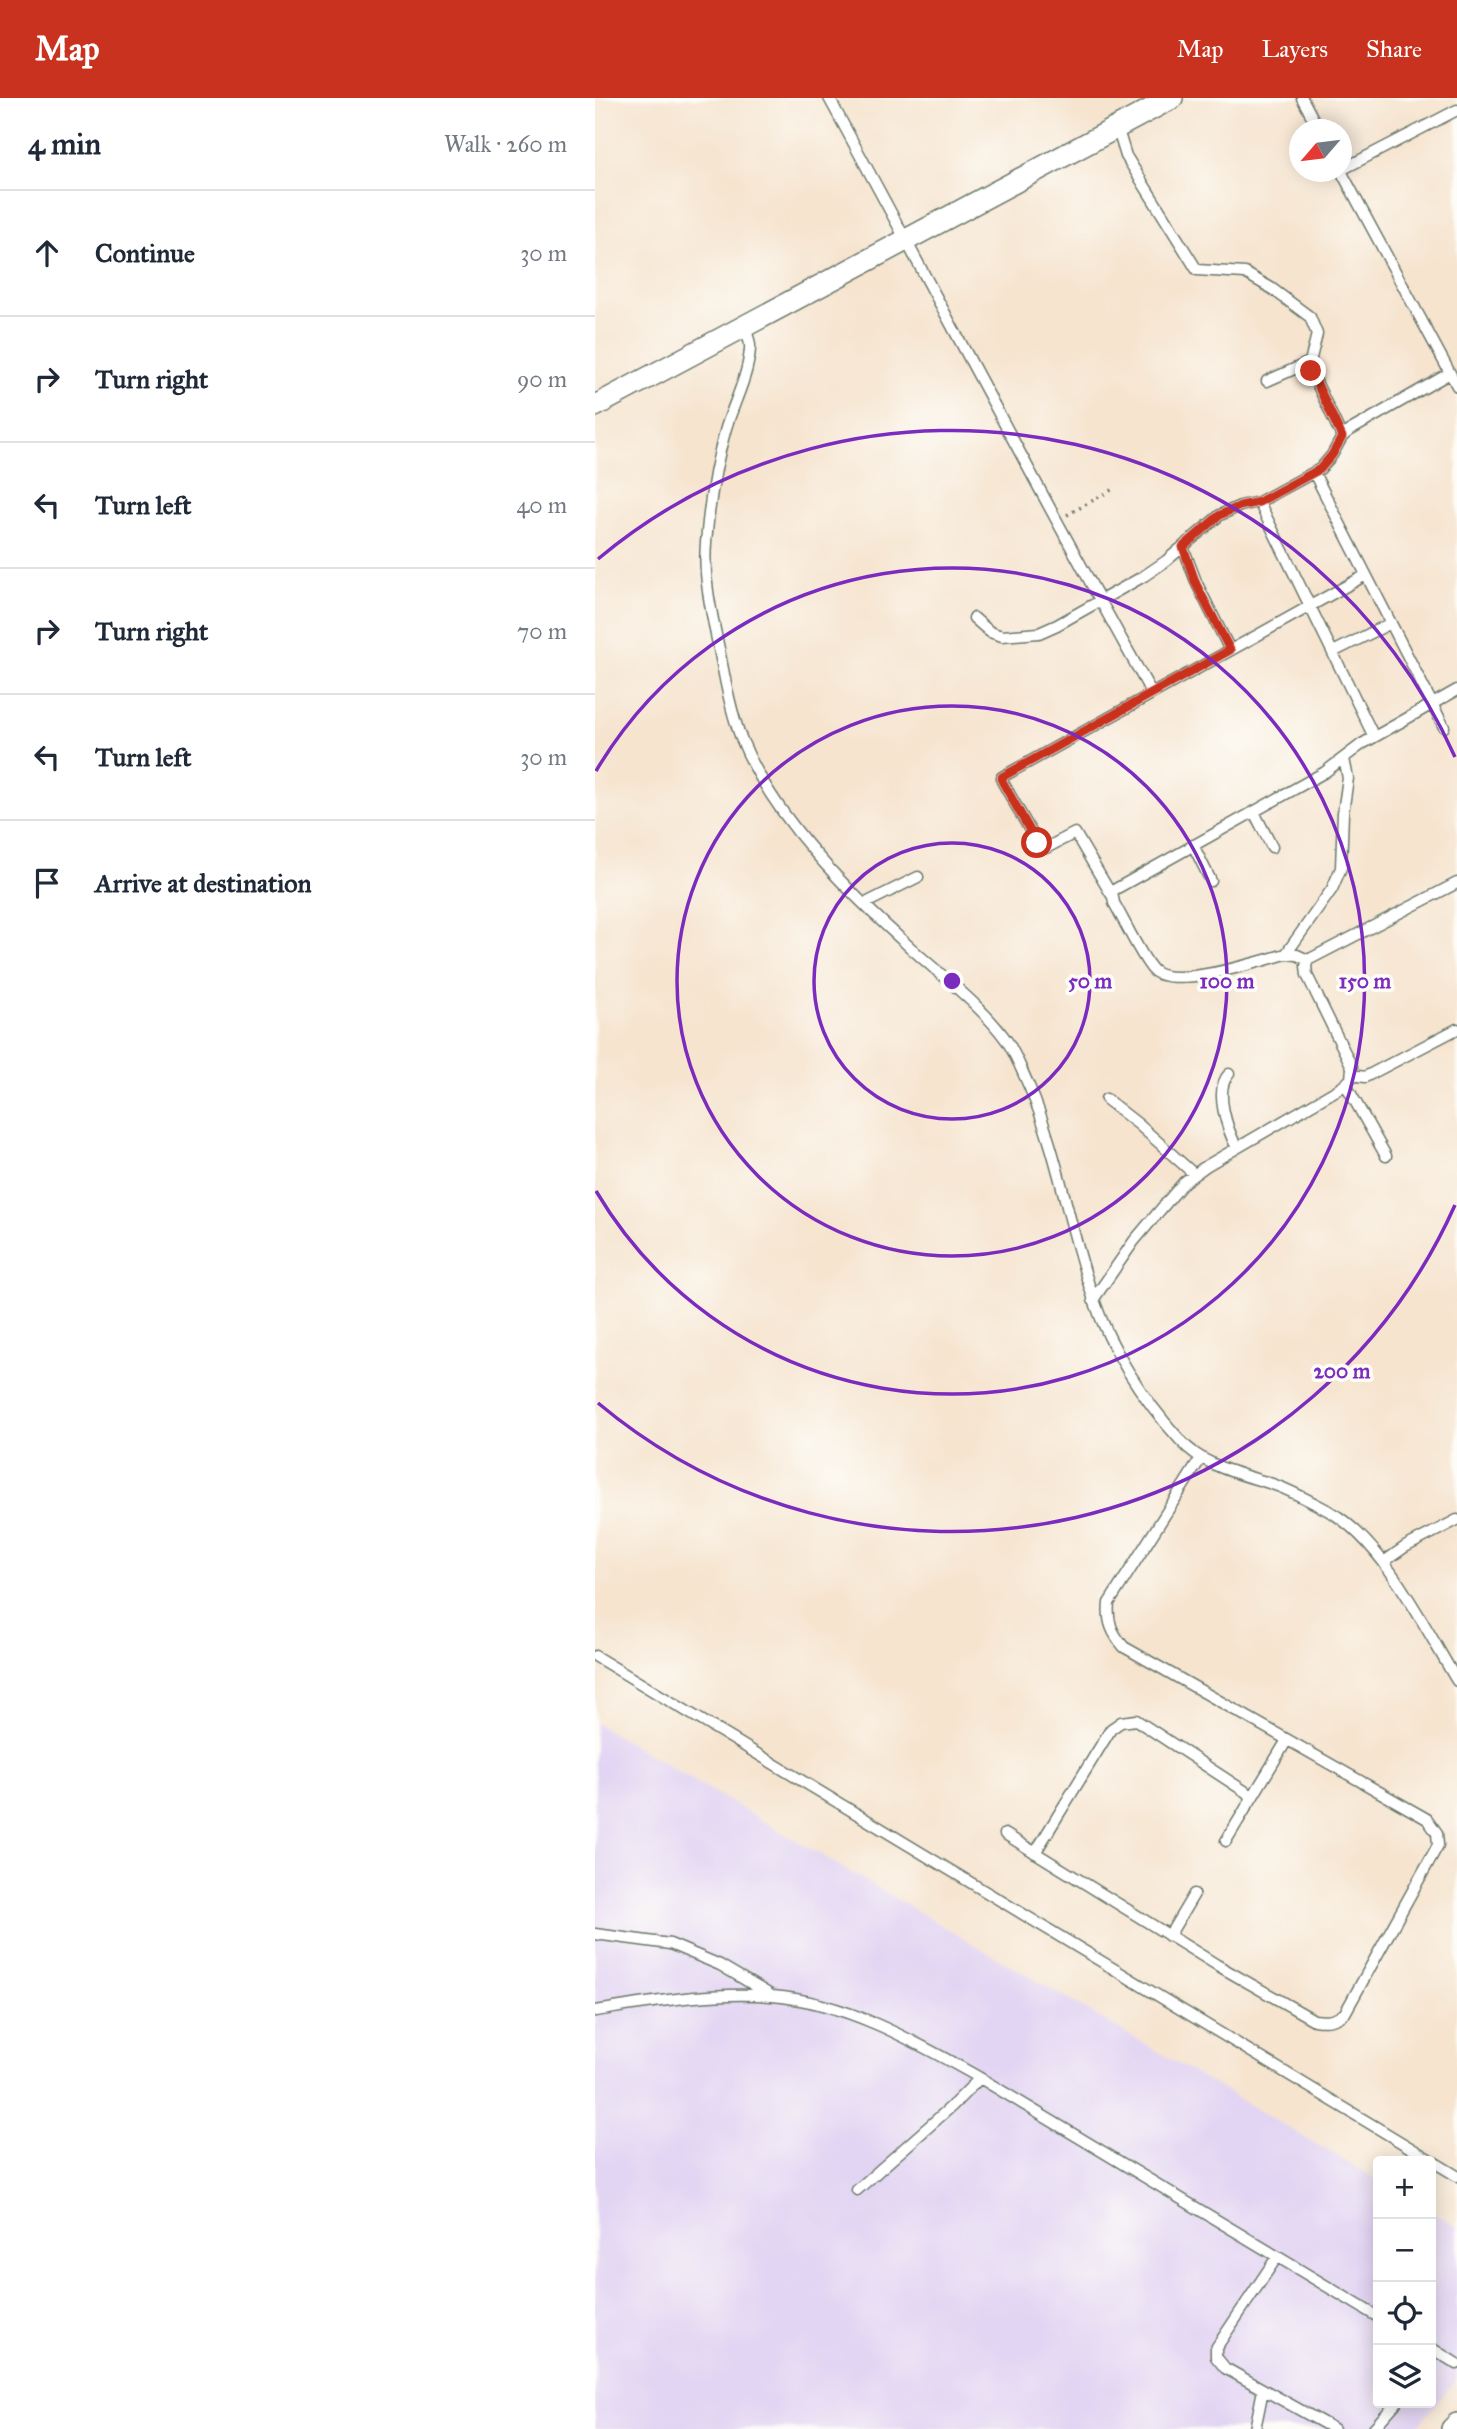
<!DOCTYPE html>
<meta charset="utf-8">
<style>
:root{--surface:#fff;--page:#f6f6f7;--text:#1f2937;--muted:#747a83;--line:#e0e1e3;--accent:#c8321e}
body{margin:0;font-family:"IM FELL Great Primer",serif;background:var(--page);color:var(--text)}
.controls{position:absolute;right:21px;bottom:21px;display:grid;overflow:hidden;border-radius:7px;box-shadow:0 4px 18px #0003}
.controls button{width:63px;height:63px;display:grid;place-items:center;padding:0;border:0;border-bottom:2px solid var(--line);background:var(--surface);color:var(--text);font:35px sans-serif}
.compass{position:absolute;left:694px;top:21px;width:63px;height:63px;border-radius:50%;background:var(--surface);box-shadow:0 4px 18px #0003;rotate:242deg}
.stop{position:absolute;width:21px;height:21px;margin:-16px;border:5px solid #c8321e;border-radius:50%;background:#fff}
.stop.end{background:#c8321e;border-color:#fff;box-shadow:0 2px 7px #0008}
.list{margin:0;padding:0;list-style:none}
h2{display:flex;justify-content:space-between;align-items:center;height:91px;margin:0;padding:0 28px;font-size:30px}
h2 small{font-size:23px;font-weight:400;color:var(--muted)}
.list li{display:grid;grid-template-columns:46px 1fr auto;gap:21px;align-items:center;box-sizing:border-box;height:126px;padding:0 28px;border-top:2px solid var(--line)}
.list b{display:block;font-size:26px;white-space:nowrap}
.list em{font-size:23px;font-style:normal;color:var(--muted)}
.icon{flex:none;width:38px;height:38px;fill:none;stroke:currentColor;stroke-width:2;stroke-linecap:round;stroke-linejoin:round}
.map{position:relative;flex:none;width:862px;height:2331px;overflow:hidden}
header{display:flex;align-items:center;gap:42px;box-sizing:border-box;height:98px;padding:0 35px;background:var(--accent);color:#fff}
header strong{font-size:33px}
nav{display:flex;gap:38px;margin-inline-start:auto;font-size:24px}
main{display:flex}
aside{flex:1;background:var(--surface)}
.map>svg:first-child{display:block}
.built{fill:#e2d4f3}
.lines{fill:none;stroke-linecap:round;stroke-linejoin:round}
.service-casing{stroke:#6a776a;stroke-width:13}
.minor-casing{stroke:#6a776a;stroke-width:24}
.path{stroke:#6a776a;stroke-width:3.5;stroke-dasharray:2 5;stroke-linecap:butt}
.service{stroke:#fff;stroke-width:10}
.minor{stroke:#fff;stroke-width:21}
.route{stroke:#c8321e;stroke-width:9}
.ring{fill:none;stroke:#7b2cbf;stroke-width:3.5}
.centre{fill:#7b2cbf;stroke:#fdfcf7;stroke-width:3.5}
.ring-label{font-size:21px;text-anchor:middle;font-weight:bold;fill:#7b2cbf;stroke:#fdfcf7;stroke-width:7;stroke-linejoin:round;paint-order:stroke}
</style>
<header>
<strong>Map</strong>
<nav><a>Map</a><a>Layers</a><a>Share</a></nav>
</header>
<main>
<aside>
<h2>4 min<small>Walk · 260 m</small></h2>
<ul class="list">
<li><svg class="icon" aria-label="ahead" viewBox="0 0 24 24"><path d="M12 20V5M6 11l6-6 6 6"/></svg><div><b>Continue</b></div><em>30 m</em></li>
<li><svg class="icon" aria-label="right" viewBox="0 0 24 24"><path d="M7 20v-9h11M14 6l5 5-5 5"/></svg><div><b>Turn right</b></div><em>90 m</em></li>
<li><svg class="icon" aria-label="left" viewBox="0 0 24 24"><path d="M17 20v-9H6M10 6l-5 5 5 5"/></svg><div><b>Turn left</b></div><em>40 m</em></li>
<li><svg class="icon" aria-label="right" viewBox="0 0 24 24"><path d="M7 20v-9h11M14 6l5 5-5 5"/></svg><div><b>Turn right</b></div><em>70 m</em></li>
<li><svg class="icon" aria-label="left" viewBox="0 0 24 24"><path d="M17 20v-9H6M10 6l-5 5 5 5"/></svg><div><b>Turn left</b></div><em>30 m</em></li>
<li><svg class="icon" aria-label="arrive" viewBox="0 0 24 24"><path d="M6 21V4h12l-3 4 3 4H6"/></svg><div><b>Arrive at destination</b></div></li>
</ul>
</aside>
<div class="map">
<svg width="862" height="2331" viewBox="0 0 862 2331">
<rect width="100%" height="100%" fill="#fdfcf7"/>
<filter id="ink" filterUnits="userSpaceOnUse"><feTurbulence type="fractalNoise" baseFrequency=".0143" numOctaves="2"/><feDisplacementMap in="SourceGraphic" scale="14" xChannelSelector="R" yChannelSelector="G"/><feConvolveMatrix kernelMatrix="1 2 1 2 8 2 1 2 1" color-interpolation-filters="sRGB"/></filter>
<filter id="wash" filterUnits="userSpaceOnUse"><feTurbulence type="fractalNoise" baseFrequency=".00686" numOctaves="4" result="noise"/><feDisplacementMap in="SourceGraphic" scale="28" xChannelSelector="R" yChannelSelector="G"/><feGaussianBlur stdDeviation="1.57" result="paint"/><feColorMatrix in="noise" values="0 0 0 0 0 0 0 0 0 0 0 0 0 0 0 0 0 1.4 0 .05"/><feComposite in="paint" operator="in"/></filter>
<g filter="url(#wash)">
<rect width="100%" height="100%" fill="#f6e4cf"/>
<path class="built" d="M0 1625 783 2082V2305H836V2113L862 2128V2281L820 2331H0Z"/>
</g>
<g filter="url(#ink)">
<g class="lines">
<defs>
<path id="service" d="M234 0C342 198 446 398 556 594
M707 0 724 32
M522 29 531 58 602 172 650 175 676 190 715 219 722 236 716 260V273L747 339
M746 72 862 12
M746 73 862 288
M149 228C152 236 156 243 155 251 153 279 139 304 131 330 120 367 114 407 111 445 108 480 117 517 124 551 130 581 135 611 146 640 179 721 253 794 317 851 349 880 386 907 412 943 421 957 427 973 434 988 464 1057 474 1132 499 1202 517 1254 549 1302 585 1342 608 1368 642 1375 674 1385 694 1391 715 1403 734 1413 789 1444 830 1530 862 1583
M672 283 715 264
M719 375 849 629
M664 404 779 639
M588 449 602 486 635 552
M379 520 395 534 407 538 444 535 462 527 549 478 571 463 625 417 645 408 664 404 725 371 737 357 747 339 754 333 855 275
M738 554 796 525
M659 714 677 749
M598 747 616 783
M516 796 480 735 451 750 444 748 407 683V679L771 477
M269 806 323 779
M691 856 737 791 746 770 748 715 753 680 749 661
M713 862 702 857 691 856C666 863 577 892 558 872 546 859 529 822 519 805L517 793 730 674 767 646 862 592
M634 976C618 992 633 1033 642 1050
M757 977 770 979 862 931
M751 987 791 1058
M511 1001 543 1026 599 1076
M498 1202 539 1143 589 1084 611 1068 747 989 756 981 757 969 712 877 711 868 713 862 862 785
M790 1463 810 1449 862 1422
M0 1558 862 2078
M410 1736 622 1867 719 1922C732 1924 740 1923 750 1915L843 1747 842 1735 832 1721 529 1549C517 1535 512 1524 514 1505L606 1360
M631 1743 692 1642
M440 1755 516 1631 526 1624 541 1622 657 1698
M0 1836 75 1846 125 1867 174 1896
M574 1838 599 1796
M0 1913C58 1904 117 1893 177 1898 252 1904 321 1944 385 1980L783 2219
M262 2092 357 2008 385 1980
M682 2159 621 2250V2259L630 2270 739 2331
M836 2250 862 2266
M660 2331 668 2292
M778 2331 801 2305"/>
<path id="minor" d="M0 308 577 0
M857 2331 862 2326"/>
</defs>
<use href="#service" class="service-casing"/>
<use href="#minor" class="minor-casing"/>
<path class="path" d="M472 417 520 390"/>
<use href="#service" class="service"/>
<use href="#minor" class="minor"/>
</g>
</g>
<g class="lines" filter="url(#ink)">
<path class="route" d="M442 745 407 683V679L635 552 601 486 588 449 625 417 645 408 664 404 725 371 737 357 747 339 716 273"/>
</g>
<g class="ring">
<circle cx="357" cy="883" r="138"/>
<circle cx="357" cy="883" r="275"/>
<path d="M1 673A413 413 0 1 1 1 1093"/>
<path d="M860 1107A551 551 0 0 1 3 1305M3 461A551 551 0 0 1 860 659"/>
</g>
<circle cx="357" cy="883" r="10" class="centre"/>
<g class="ring-label">
<text x="495" y="890">50 m</text>
<text x="632" y="890">100 m</text>
<text x="770" y="890">150 m</text>
<text x="747" y="1280">200 m</text>
</g>
</svg>
<div class="controls">
<button>+</button>
<button>−</button>
<button><svg class="icon" aria-label="locate" viewBox="0 0 24 24"><circle cx="12" cy="12" r="6"/><path d="M12 2v4M12 18v4M2 12h4M18 12h4"/></svg></button>
<button><svg class="icon" aria-label="layers" viewBox="0 0 24 24"><path d="M12 4l9 5-9 5-9-5zM3 14l9 5 9-5"/></svg></button>
</div>
<svg class="compass" viewBox="-18 -18 36 36"><path d="M0-13l5 13h-10z" fill="#e53935"/><path d="M0 13l5-13h-10z" fill="#747a83"/></svg>
<div class="stop" style="left:442px;top:745px"></div>
<div class="stop end" style="left:716px;top:273px"></div>
</div>
</main>
